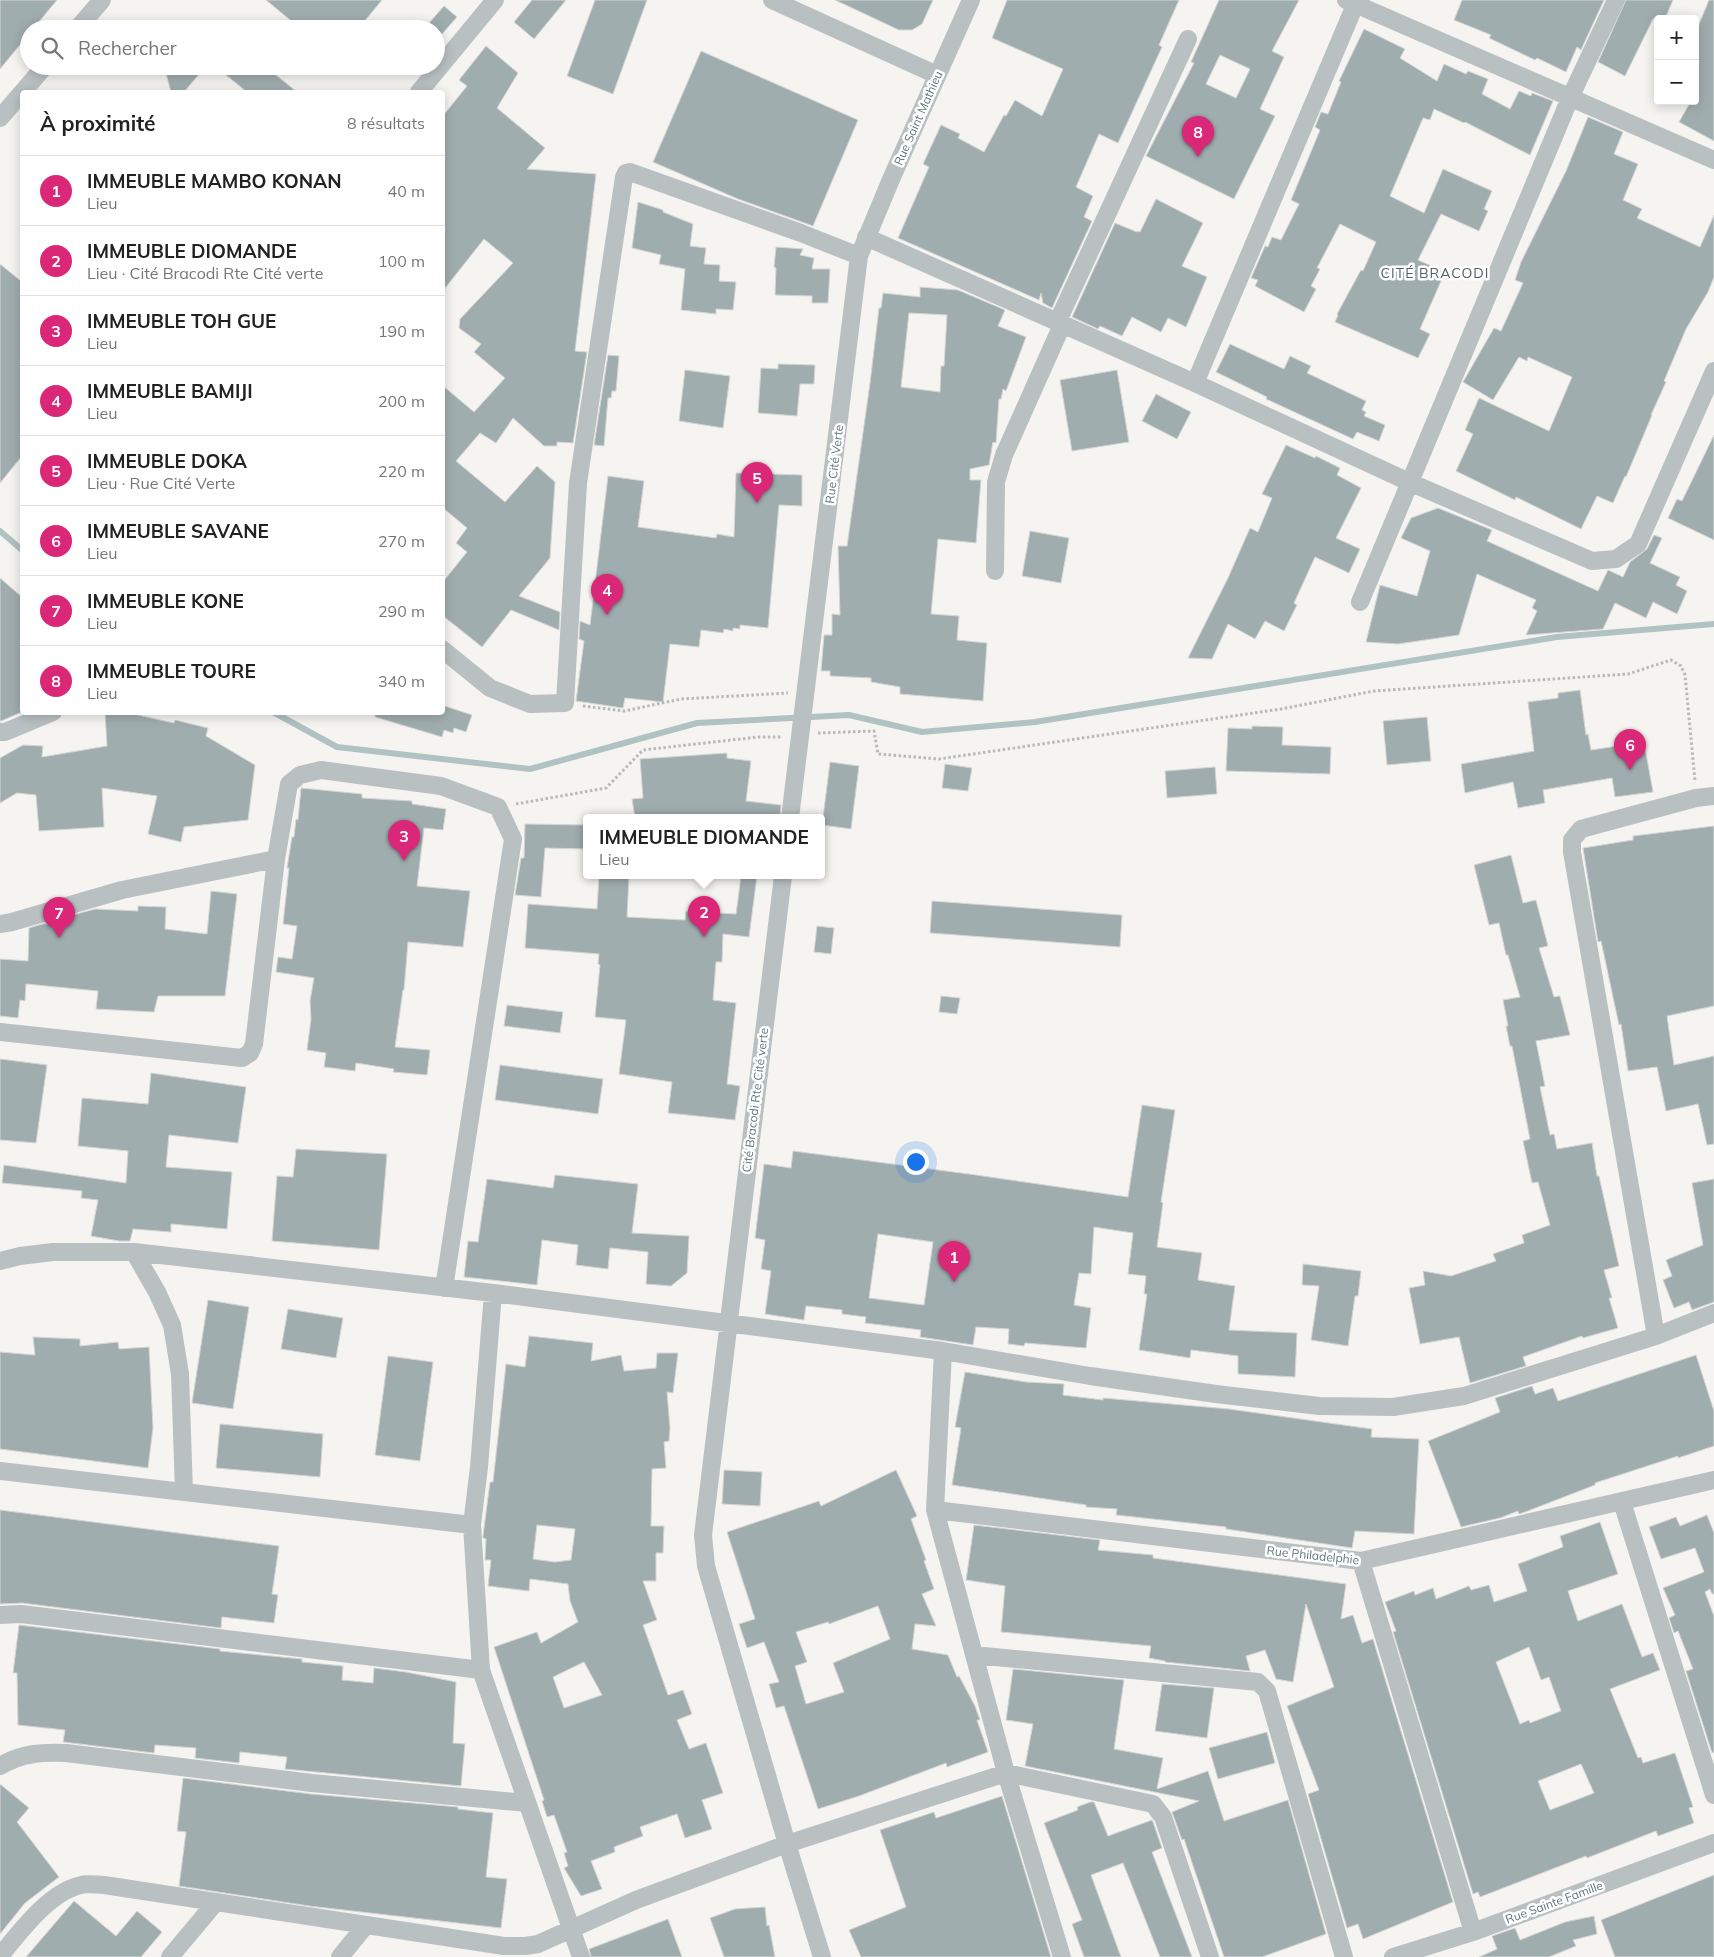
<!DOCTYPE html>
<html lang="fr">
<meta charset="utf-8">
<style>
:root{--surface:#fff;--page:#f6f6f6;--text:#222;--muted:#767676;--line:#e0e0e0;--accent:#db2777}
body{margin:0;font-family:Mulish,sans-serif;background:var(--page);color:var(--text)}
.controls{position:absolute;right:15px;top:15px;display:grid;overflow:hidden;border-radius:5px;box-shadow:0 2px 12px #0003}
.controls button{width:45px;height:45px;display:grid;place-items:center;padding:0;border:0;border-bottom:1px solid var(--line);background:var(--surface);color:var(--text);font:25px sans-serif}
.you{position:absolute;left:915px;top:1161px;width:18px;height:18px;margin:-12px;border:4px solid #fff;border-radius:50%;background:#1a73e8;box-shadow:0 0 0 8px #1a73e833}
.badge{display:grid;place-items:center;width:32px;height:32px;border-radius:50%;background:var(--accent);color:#fff;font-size:16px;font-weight:700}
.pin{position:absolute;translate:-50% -41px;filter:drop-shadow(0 1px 2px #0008)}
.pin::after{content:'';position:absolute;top:26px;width:18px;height:15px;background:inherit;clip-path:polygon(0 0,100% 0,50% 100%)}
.popup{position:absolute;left:583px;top:814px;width:242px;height:65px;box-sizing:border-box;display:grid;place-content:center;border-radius:5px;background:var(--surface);filter:drop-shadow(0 1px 4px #0005);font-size:16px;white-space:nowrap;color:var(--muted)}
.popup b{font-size:19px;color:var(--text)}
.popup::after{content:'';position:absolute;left:50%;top:100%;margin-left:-10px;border:10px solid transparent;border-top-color:var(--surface)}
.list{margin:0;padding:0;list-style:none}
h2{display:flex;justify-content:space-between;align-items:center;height:65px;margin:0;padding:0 20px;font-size:21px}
h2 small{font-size:16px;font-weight:400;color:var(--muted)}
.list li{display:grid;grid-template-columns:32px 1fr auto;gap:15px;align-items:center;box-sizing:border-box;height:70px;padding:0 20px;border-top:1px solid var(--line)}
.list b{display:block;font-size:19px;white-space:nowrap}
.list p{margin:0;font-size:16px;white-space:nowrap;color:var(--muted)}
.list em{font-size:16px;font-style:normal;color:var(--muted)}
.icon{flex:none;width:28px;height:28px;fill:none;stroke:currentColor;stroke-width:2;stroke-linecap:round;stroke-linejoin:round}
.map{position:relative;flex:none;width:1714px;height:1957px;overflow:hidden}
.search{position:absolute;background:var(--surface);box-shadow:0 2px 12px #0003;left:20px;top:20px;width:425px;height:55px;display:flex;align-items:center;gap:12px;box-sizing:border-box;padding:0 18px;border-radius:28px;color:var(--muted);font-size:19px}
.panel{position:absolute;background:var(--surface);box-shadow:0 2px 12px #0003;left:20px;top:90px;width:425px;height:625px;border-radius:5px}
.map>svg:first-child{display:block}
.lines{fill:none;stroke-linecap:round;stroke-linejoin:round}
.stream{stroke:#b0c2c2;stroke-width:6}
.building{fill:#a0adaf;stroke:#d6d6d4;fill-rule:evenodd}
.path{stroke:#b6babb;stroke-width:3;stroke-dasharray:2.5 2.5;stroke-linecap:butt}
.minor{stroke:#b9c0c1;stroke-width:18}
.labels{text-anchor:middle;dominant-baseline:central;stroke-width:5;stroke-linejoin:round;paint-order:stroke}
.street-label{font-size:12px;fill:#61777b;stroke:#fff}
.neighbourhood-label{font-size:14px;letter-spacing:1px;fill:#536366;stroke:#fff}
</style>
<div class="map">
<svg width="1714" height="1957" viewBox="0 0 1714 1957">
<rect width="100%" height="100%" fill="#f5f4f1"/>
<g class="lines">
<path class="stream" d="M0 531 22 550
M273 712 337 747 530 769 697 723 849 715 922 732 1035 722 1557 637 1714 624"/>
</g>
<path class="building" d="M0 0H57L33 29H29V34L0 69Z
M266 0H382L358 29H301Z
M532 0H566L534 39 514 22Z
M595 0H647L613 94 567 76Z
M835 0H933L922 24 912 30H899Z
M1007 0H1179L1159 45 1162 47 1118 143 1099 134 1076 187 1093 196 1084 217 1092 221 1052 308 1043 303 1041 293 1039 300 898 238 929 167 923 164 941 125 960 134 958 138 984 152 1004 115 1006 116 1015 100 1042 116 1063 69 992 38Z
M1219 0H1299L1272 51 1284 57 1260 109 1275 116 1234 199 1146 156 1194 63 1191 62ZM1220 55 1250 69 1236 98 1206 84Z
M1462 0H1604L1581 50 1577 47 1566 72 1537 58 1535 60 1489 38 1491 35 1454 20Z
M1626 0H1673L1665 19H1653L1625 76 1598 62Z
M1709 0H1714V141L1679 122 1691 101H1695V34Z
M444 6 457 17 442 34 429 23Z
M1364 29 1405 49 1400 58 1437 81 1444 64 1466 74 1468 71 1488 79 1482 94 1510 109 1519 91 1531 96 1532 93 1553 101 1530 155 1465 122 1464 123 1434 109 1430 120 1423 118 1390 196 1424 213 1443 169 1492 191 1484 209 1488 211 1479 231 1441 214 1418 260 1445 272 1420 329 1430 334 1418 358 1335 322 1338 315 1337 314 1361 270 1363 271 1376 242 1340 224 1317 268 1320 269 1311 286 1316 289 1304 312 1255 286 1258 280 1251 278 1265 246 1268 247 1272 237 1281 240 1299 204 1291 200 1320 130 1315 127 1321 112 1328 114 1341 82 1339 81Z
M486 46 518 73 497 108 545 148 527 169 596 174 575 351 587 352 573 443 557 442V446H544L513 418 496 443 480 433 456 461 505 502 537 466 555 482 550 558 519 596 560 612 559 630 511 610 482 647 442 615V583L467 552 456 543 467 528 442 507V385L474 412 505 378 474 352 481 344 459 328 460 319 513 263 484 239 442 292V117L467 86 459 80Z
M701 51 858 120 813 226 738 199 653 162Z
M164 66H206L184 92H171Z
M215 66H265L297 92H247Z
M1588 117 1623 132 1614 154 1638 164 1623 200 1642 209 1637 218 1700 247 1714 215V277L1708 292 1686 329 1664 381 1666 382 1651 415H1652L1626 477 1625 476 1613 503 1597 496 1581 529 1516 497 1515 500 1456 471 1473 434 1465 430 1479 398 1549 431 1572 377 1528 357 1527 361 1519 357 1493 400 1463 382 1494 328 1501 331 1523 283 1515 280 1521 262 1566 171Z
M1156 199 1203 223 1182 266 1207 277 1186 327 1168 318 1161 332 1132 317 1122 336 1100 326 1098 329 1072 317 1115 223 1137 232V231L1140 232Z
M638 202 663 210V212L693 224 690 246 706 248 704 264 720 265 719 281 736 282 733 310 716 309V314L681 310 685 269 659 264 661 255 632 248Z
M776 247 803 249 800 255 814 258 812 269H830L828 303H812V296L775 295 776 268 774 267Z
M0 264 22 282V456L0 483Z
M920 287 958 290 1005 310 998 326 1026 337 1006 391 1003 389 1001 399H999L996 443 993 442 989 465 970 469V480H981L976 543 938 539 931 614 959 616 957 640 987 643 983 701 900 694V687L871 682V678L830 676V671H821L824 635H832V614L840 615 838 546H847L870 383 879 308H881L883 293 920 297ZM909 313 947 315 944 366H941L940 392 901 387Z
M1230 344 1284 369 1290 356 1311 366 1307 373 1366 401 1362 410 1366 412 1364 416 1385 425 1379 441 1357 432 1353 439 1266 399 1267 397 1216 372Z
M608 355 619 356 616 391H612L611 398H608L604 446 594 445Z
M778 364 815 365 814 384H800L797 416 758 413 761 368 778 369Z
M685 370 730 376 723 428 679 421Z
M1117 370 1129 442 1072 451 1060 380Z
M1156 394 1191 412 1177 439 1142 421Z
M1714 435V540L1668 518 1677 499 1682 501Z
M1286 445 1315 458 1316 456 1340 468 1337 475 1361 488 1336 538 1360 549 1349 573 1315 557 1294 603 1297 605 1284 631 1265 621 1255 639 1228 624 1212 659 1188 658 1228 578 1250 528 1258 532 1272 498 1262 494Z
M736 473 802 475V506L779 505 768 628 740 625V629L733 628V631L724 629 723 633 701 630 699 647 670 644 663 702 625 698 623 708 576 701 584 641 579 639 580 621 590 625 608 476 644 481 638 527 716 538 717 534 734 537Z
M1438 508 1492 530 1487 541 1598 591 1608 570 1623 577 1630 562 1647 549 1654 535 1662 538 1650 563 1680 577 1676 585 1687 591 1677 614 1653 602 1646 618 1615 603 1603 629 1526 635 1537 611 1532 608 1536 600 1477 574 1459 635 1398 644 1366 642 1380 585 1417 596 1430 551 1401 538 1411 518Z
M1030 531 1069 538 1061 583 1022 576Z
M0 578 22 597V712L1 721H0Z
M1580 690 1586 735 1588 734 1591 750 1644 742 1653 792 1615 797 1612 778 1543 790 1545 803 1518 808 1513 782 1465 793 1461 764 1534 751 1528 702 1558 698V693Z
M442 705 472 715 466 732 454 728 453 733 444 730 442 737 375 717V712H442Z
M105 712H124L174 723 175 720 208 728 206 736 255 765 248 820 184 827 181 842 148 834 157 796 102 788 104 827 39 831 36 795 17 793 0 803V758L23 745 43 746 42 757 107 746Z
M1427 717 1431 761 1387 765 1383 721Z
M1252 726 1283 727 1282 745 1331 747 1330 774 1226 771 1228 728 1252 729Z
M727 753V758L751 761 746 801 781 805 780 818H635L632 799 643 798 640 759Z
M830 762 859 766 851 829 822 825Z
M945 764 972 768 968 791 942 788Z
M1215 767 1217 794 1167 798 1165 771Z
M301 788 362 794V798L412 801V804L446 809 443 830 424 828 417 886 470 891 463 947 408 942 404 990H403L395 1047 430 1050 427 1075 393 1072 394 1069 356 1063 355 1071 324 1067 326 1053 307 1050 311 1019 310 1001 314 978 276 972 278 957 292 959 297 926 283 924 289 868H287L292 837H294L296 819 298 820Z
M525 824 586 825V849L545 848 541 897 515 895 521 858H524Z
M1714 826V1006L1667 1016 1674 1065 1714 1056V1144L1707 1145 1698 1104 1666 1111 1657 1067 1628 1071 1621 1024 1619 1025 1601 941 1598 942 1583 848 1633 840V836Z
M1511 855 1523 903 1536 900 1548 946 1539 948 1554 997 1560 996 1570 1035 1536 1041 1545 1086 1540 1087 1550 1135 1554 1134 1557 1149 1592 1143 1597 1176H1599L1619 1266 1604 1270 1612 1298H1609L1618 1328 1583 1338 1582 1336 1523 1357 1526 1366 1470 1383 1459 1337 1420 1344 1409 1288 1425 1285 1423 1271 1451 1276 1496 1261 1493 1254 1524 1243 1522 1235 1550 1225 1538 1182 1532 1183 1523 1141 1530 1139 1512 1046H1510L1506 1026H1508L1503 1000 1520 997 1508 955H1506L1499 923 1489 925 1474 865Z
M599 876H629L627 917 685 920 686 911 736 914 741 876H757L749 937 723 934 722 962H716L713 1000 736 1003 727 1084 740 1086 735 1120 668 1113 672 1082 619 1074 626 1020 595 1017 600 965 598 964 599 954 525 948 528 904 597 909Z
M211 891 237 894 225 996H158L154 1012 96 1009 98 991 26 984 25 1001 20 1000 18 1018 0 1016V959L28 961 29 928 42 924H54V921L58 920 69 919V916L95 909 138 911V906L166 907 165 929 207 934Z
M932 901 1122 915 1120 947 930 933Z
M817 926 834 928 831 954 814 952Z
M941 996 960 998 957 1014 939 1012Z
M507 1005 563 1012 560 1033 504 1026Z
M0 1059 47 1065 36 1143 0 1140Z
M500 1065 603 1079 598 1114 495 1100Z
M151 1073 246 1087 238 1143 169 1135 166 1167 232 1172 227 1229 171 1224V1232L133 1229 130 1241H119L91 1236 98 1200 81 1198 82 1191 2 1183 4 1165 126 1183 128 1151 78 1146 82 1098 148 1104Z
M1142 1105 1175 1110 1161 1202 1163 1203 1157 1247 1202 1253 1198 1280 1235 1286 1229 1330 1297 1333 1295 1377 1238 1374V1356L1191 1350 1190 1358 1139 1350 1147 1294H1144L1146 1276 1128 1274 1133 1233 1094 1227 1091 1274 1079 1273 1074 1305 1091 1308 1086 1348 1025 1343 1024 1346 1008 1344 1009 1329 976 1327 973 1345 920 1337 921 1330 865 1323 866 1317 842 1314V1310L806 1306 804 1320 765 1314 771 1271 761 1269 765 1240 755 1238 764 1164 791 1168 793 1151 969 1174 1128 1197ZM878 1234 933 1242 924 1305 869 1298Z
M296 1149 387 1154 379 1250 272 1241 277 1176 293 1177Z
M555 1175 638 1184 632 1233 689 1236 687 1273 671 1286 646 1284 648 1252 610 1248 608 1269 576 1265 578 1245 542 1240 537 1285 464 1277 468 1241 478 1242 487 1179 553 1188Z
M1714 1179V1302L1692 1310 1689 1302 1674 1308 1663 1280 1672 1276 1666 1260 1703 1245 1692 1183Z
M1303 1264 1361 1271 1358 1296H1355L1348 1346 1311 1340 1319 1286 1302 1285Z
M208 1300 249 1307 233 1409 192 1403Z
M288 1309 343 1318 336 1358 281 1349Z
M529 1336 593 1343 591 1361 621 1355 624 1371 656 1368 657 1353H678L673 1393 667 1392 670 1428 669 1441 664 1442 666 1468 652 1469 651 1526H664L663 1553H656V1581H643L657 1620 643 1625 668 1695 683 1690 692 1714 677 1720 689 1749 706 1743 723 1793 702 1800 712 1829 685 1838 677 1814 640 1827 643 1836 614 1847 615 1852 591 1861 602 1889 581 1896 564 1868 568 1866 564 1853 567 1852 554 1815 547 1817 542 1801 544 1800 494 1647 537 1632 541 1643 578 1622 570 1601 568 1584 530 1579 529 1591 488 1586 491 1560H485L486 1539 483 1538V1536L490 1482H493L506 1364 525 1367ZM537 1525 575 1529 571 1560 555 1562 533 1559ZM584 1662 602 1695 564 1708 553 1677Z
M33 1337 80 1339V1346L118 1342 119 1349 149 1347 153 1428 148 1468 0 1449V1352L35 1355Z
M1696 1355 1714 1411V1446L1678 1458V1456L1595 1483V1485L1525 1512 1519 1514 1518 1511 1500 1518 1461 1527 1428 1441 1500 1412 1495 1398 1532 1386 1535 1394 1553 1388 1558 1401Z
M388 1356 433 1362 420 1461 375 1455Z
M965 1372 1026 1382 1064 1384 1063 1395 1103 1400V1398L1229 1409 1372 1429 1371 1437 1419 1439 1414 1534 1355 1531 1352 1548 1226 1529V1527L1116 1515 1117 1509 1086 1507V1505L952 1485 961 1428 955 1427Z
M220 1424 323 1434 320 1477 216 1468Z
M724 1470 762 1472 760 1506 722 1504Z
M896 1470 917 1516 911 1519 926 1560 924 1561 934 1589 922 1594 936 1626 915 1624 912 1649 948 1655 957 1677 959 1676 975 1706 980 1720H977L988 1752 947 1767 946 1763 859 1796 818 1809 784 1706 776 1708 769 1684 779 1682 764 1642 747 1648 739 1624 755 1619 727 1532 819 1501 821 1506ZM878 1606 890 1639 833 1663 844 1692 806 1704 795 1666 807 1662 796 1632 828 1622 829 1624Z
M0 1510 279 1546 272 1594 278 1595 274 1623 222 1617 221 1628 22 1603 0 1604Z
M1707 1515 1714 1533V1594H1712L1710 1589 1705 1592 1714 1616V1752L1712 1753 1686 1671 1693 1669 1678 1631 1674 1633 1669 1618 1675 1615 1663 1588 1704 1572 1695 1548 1661 1559 1649 1527 1676 1517 1680 1526Z
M1600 1522 1618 1574 1568 1591 1578 1621 1622 1604 1642 1657 1653 1653 1660 1670 1610 1689 1638 1758 1641 1757 1643 1763 1675 1753 1693 1807 1689 1808 1694 1823 1658 1836 1656 1831 1587 1858 1586 1856 1480 1897 1478 1892 1473 1894 1393 1632 1396 1631 1385 1602 1414 1591 1415 1595 1433 1588 1436 1599 1469 1586 1471 1590 1489 1585 1494 1602 1527 1591 1518 1564 1563 1547 1560 1536ZM1529 1647 1541 1680 1549 1677 1561 1711 1530 1723 1529 1720 1520 1724 1496 1662ZM1581 1764 1594 1793 1550 1810 1538 1781Z
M974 1525 1100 1540 1098 1550 1153 1555V1558L1346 1584 1341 1619 1353 1615 1362 1643 1373 1639 1453 1902 1363 1939 1358 1924 1347 1928 1308 1794 1319 1790 1287 1706 1334 1687 1306 1604 1293 1682 1276 1679 1265 1650 1246 1656 1250 1671 1165 1662V1661L1149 1658 1151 1646 1001 1632 1005 1586 966 1580Z
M19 1625 220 1649V1651L302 1659V1662L343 1666 342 1680 373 1683 374 1668 406 1672 456 1682 453 1743 465 1744 461 1786 285 1769 287 1757 240 1752 239 1763 195 1758 196 1748 155 1745 154 1753 63 1742 65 1730 18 1725 17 1673H13Z
M1013 1669 1124 1680 1114 1749 1163 1758 1157 1789 1208 1771 1224 1821 1288 1800 1326 1934 1262 1957H1224L1184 1839 1182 1840 1172 1812 1199 1801 1025 1766 1033 1724 1006 1720Z
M1162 1684 1214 1688 1207 1738 1155 1731Z
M1267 1732 1275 1763 1218 1779 1209 1748Z
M183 1778 311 1794 458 1807V1809L493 1813 486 1877 507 1879 501 1928 309 1906 179 1886 186 1832 177 1831Z
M0 1784 29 1808 17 1822 59 1877 25 1903 0 1934Z
M1002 1796 1051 1957H861L849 1930 906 1907 880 1830 934 1812 936 1818Z
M1090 1802H1094L1108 1836 1152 1820 1153 1822 1162 1848 1152 1852 1192 1957H1160L1123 1863 1091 1875 1121 1957H1084L1072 1924 1082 1920 1044 1823 1078 1810 1077 1807Z
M1714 1875V1957H1615L1601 1920Z
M74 1901 116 1936 137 1911 162 1932 141 1957H26Z
M765 1907 767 1926 769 1925 775 1957H724L710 1918 735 1909Z
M1594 1916 1597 1934 1573 1940 1576 1946 1549 1957H1479L1497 1949 1492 1936 1515 1928 1520 1940 1565 1922Z
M668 1919 682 1957H591L589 1949Z"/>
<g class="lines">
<path class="path" d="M583 706 624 711 681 699 788 693
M818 733 874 731 878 754 939 759 1281 709 1374 691 1628 674 1671 660 1681 666 1685 675 1695 781
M516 804 606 788 643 750 758 737H782"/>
<path class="minor" d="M772 0 937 75
M1346 0 1714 160
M77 29 102 0
M419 92 495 0
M0 118 45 66
M866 237 1195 383 1409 482 1592 561 1616 559 1638 544 1714 371
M1057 323 1188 39
M1195 383 1355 5
M995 571 996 482 1004 455 1062 325
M1360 602 1570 98 1616 0
M442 649 490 688 530 704 565 703 578 483 624 177 626 173 630 172 801 233 859 256
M0 732H5L53 712
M790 818 859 256 892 177 971 0
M783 876 703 1535 706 1566 787 1844 822 1957
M0 924 12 922 122 890 276 859
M0 1032 242 1058 250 1053 254 1044 276 859 289 784 300 775 321 770 441 786 498 807 513 839 444 1288
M134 1252 157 1292 172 1325 180 1374 184 1492
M0 1261 20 1256 53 1252H134L493 1293 943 1351 1090 1376 1216 1394 1319 1406 1393 1407 1464 1396 1656 1336 1714 1313
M493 1293 479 1467 472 1525 481 1670 581 1957
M1656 1336 1572 852V840L1581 829 1696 798 1714 796
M943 1351 935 1510 1006 1773 1062 1957
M0 1471 472 1525
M1622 1502 1714 1795
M935 1510 1361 1561 1714 1480
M1361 1561 1473 1932
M0 1615 21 1614 481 1670
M974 1655 1258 1682 1267 1691 1344 1957
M0 1766C22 1753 42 1752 66 1753L312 1783 527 1803
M0 1956C20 1932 49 1892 81 1885 87 1883 97 1885 104 1885L504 1946H525L538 1944 636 1900 787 1844 1006 1773 1153 1804 1163 1817 1210 1957
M170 1957 216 1902
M340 1957 366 1925
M1393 1957 1473 1932 1714 1843"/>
</g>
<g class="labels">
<g class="street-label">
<text transform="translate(918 118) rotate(-66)">Rue Saint Mathieu</text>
<text transform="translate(834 464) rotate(-83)">Rue Cité Verte</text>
<text transform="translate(755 1100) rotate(-83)">Cité Bracodi Rte Cité verte</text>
<text transform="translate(1313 1555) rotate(6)">Rue Philadelphie</text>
<text transform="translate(1554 1902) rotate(-20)">Rue Sainte Famille</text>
</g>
<g class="neighbourhood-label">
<text x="1435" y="273">CITÉ BRACODI</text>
</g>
</g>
</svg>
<div class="controls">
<button>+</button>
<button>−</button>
</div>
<div class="you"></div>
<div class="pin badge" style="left:954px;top:1282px">1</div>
<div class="pin badge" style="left:704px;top:937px">2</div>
<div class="popup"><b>IMMEUBLE DIOMANDE</b>Lieu</div>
<div class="pin badge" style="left:404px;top:861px">3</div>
<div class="pin badge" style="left:607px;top:615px">4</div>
<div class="pin badge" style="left:757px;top:503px">5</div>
<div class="pin badge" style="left:1630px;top:770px">6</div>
<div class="pin badge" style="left:59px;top:938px">7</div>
<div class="pin badge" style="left:1198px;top:157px">8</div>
<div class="search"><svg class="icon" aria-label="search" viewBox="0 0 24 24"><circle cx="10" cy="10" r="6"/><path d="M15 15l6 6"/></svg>Rechercher</div>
<section class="panel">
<h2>À proximité<small>8 résultats</small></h2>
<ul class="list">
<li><span class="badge">1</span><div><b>IMMEUBLE MAMBO KONAN</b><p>Lieu</p></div><em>40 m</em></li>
<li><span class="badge">2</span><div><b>IMMEUBLE DIOMANDE</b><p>Lieu · Cité Bracodi Rte Cité verte</p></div><em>100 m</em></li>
<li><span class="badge">3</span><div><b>IMMEUBLE TOH GUE</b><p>Lieu</p></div><em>190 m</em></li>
<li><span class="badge">4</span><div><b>IMMEUBLE BAMIJI</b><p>Lieu</p></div><em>200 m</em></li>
<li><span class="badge">5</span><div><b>IMMEUBLE DOKA</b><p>Lieu · Rue Cité Verte</p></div><em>220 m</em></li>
<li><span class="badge">6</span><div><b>IMMEUBLE SAVANE</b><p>Lieu</p></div><em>270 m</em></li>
<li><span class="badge">7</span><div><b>IMMEUBLE KONE</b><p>Lieu</p></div><em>290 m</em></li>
<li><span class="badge">8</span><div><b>IMMEUBLE TOURE</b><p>Lieu</p></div><em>340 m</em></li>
</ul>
</section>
</div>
